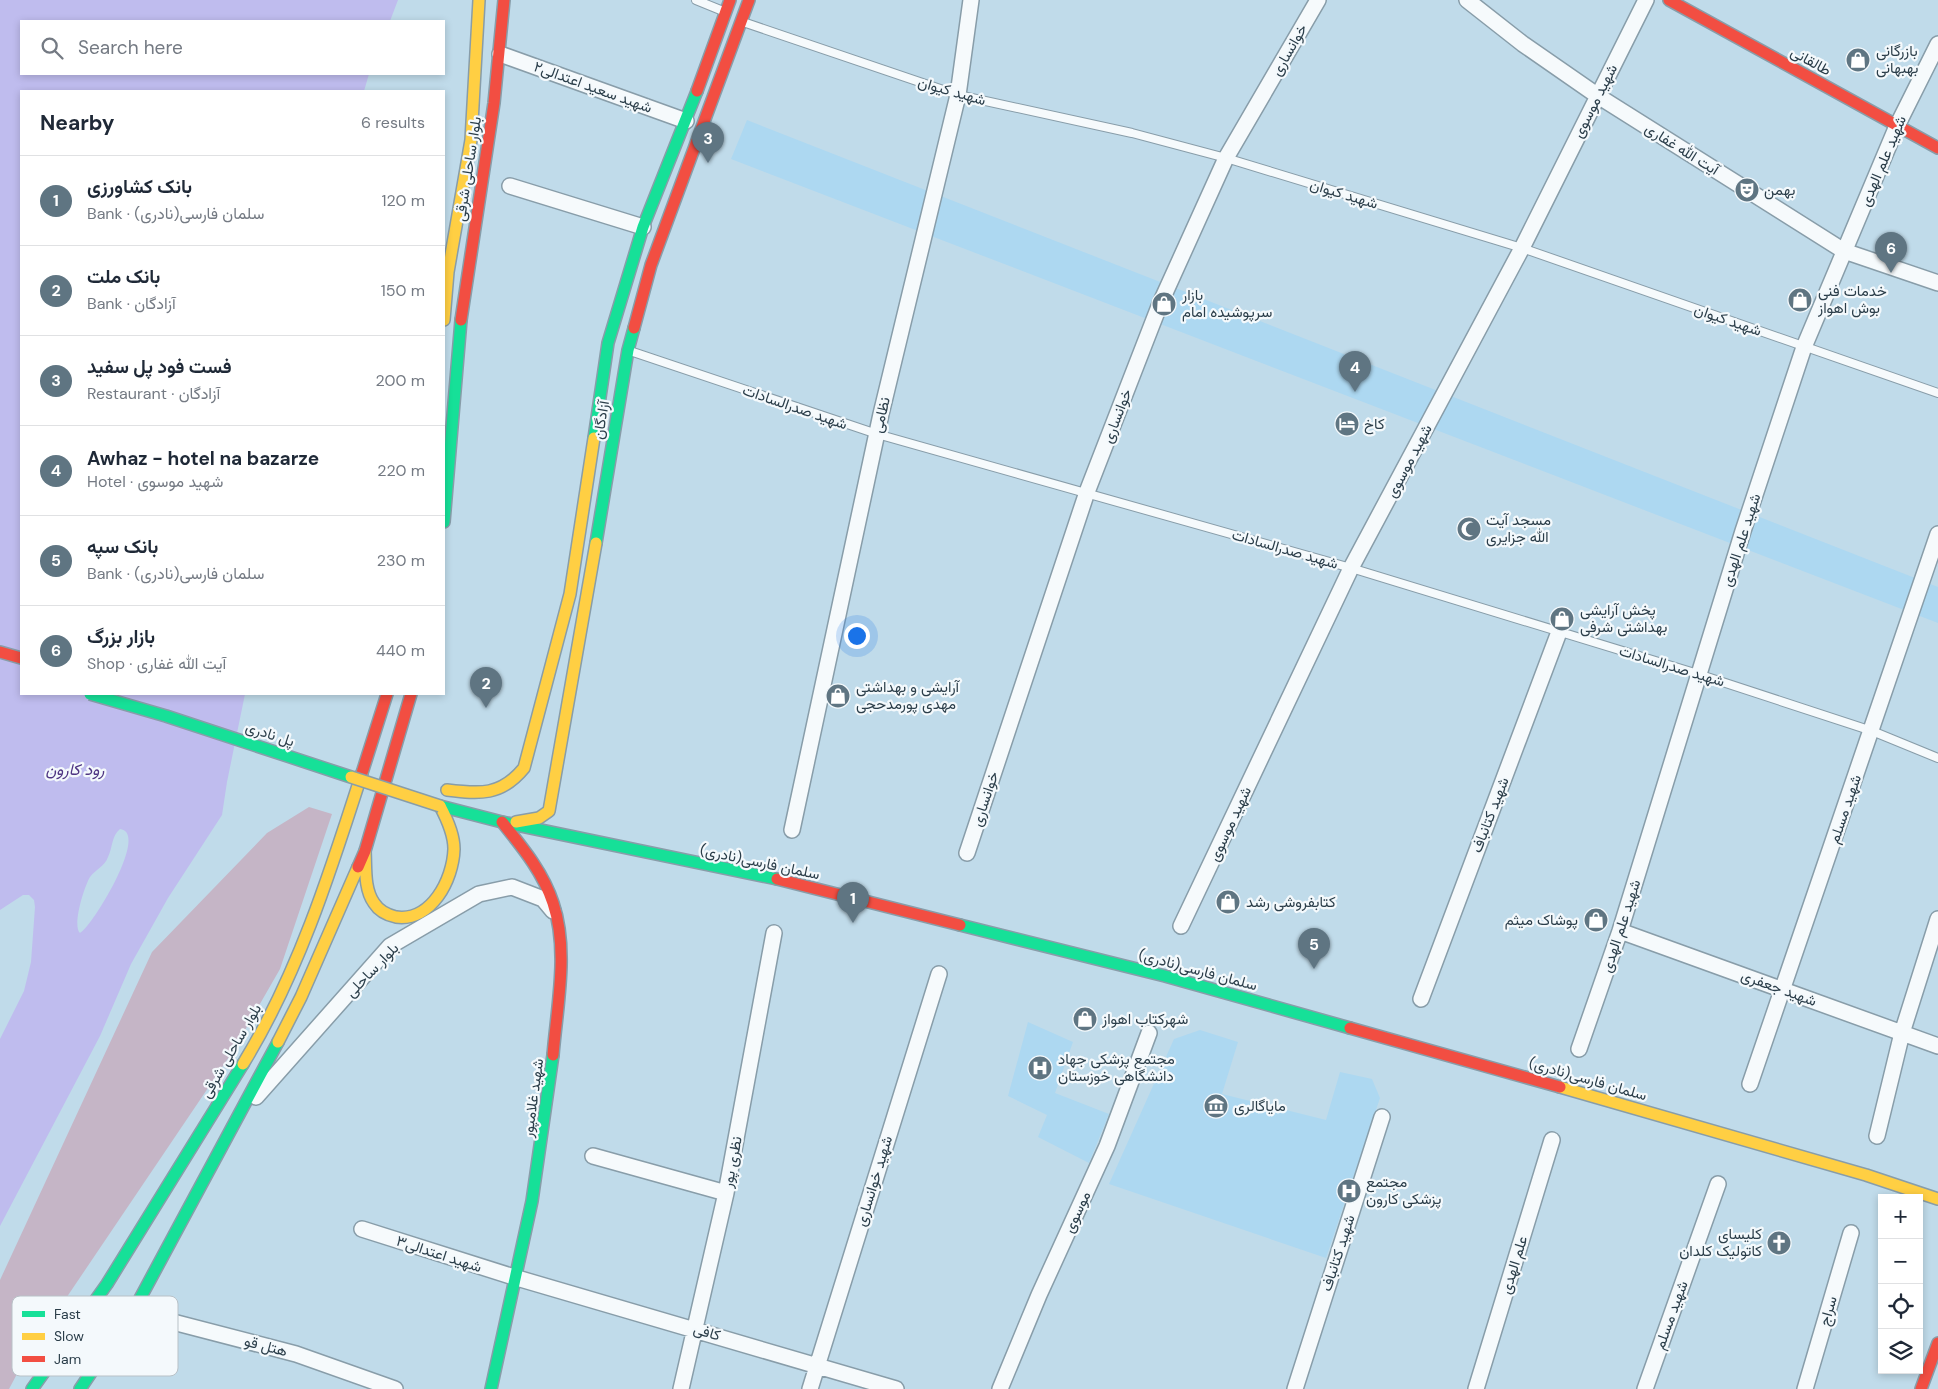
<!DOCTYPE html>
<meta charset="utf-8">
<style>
:root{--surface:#fff;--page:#f2f2f3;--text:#1f2937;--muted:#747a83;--line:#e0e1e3;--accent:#5f7582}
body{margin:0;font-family:"DM Sans",Vazirmatn,sans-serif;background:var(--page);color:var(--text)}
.controls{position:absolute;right:15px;bottom:15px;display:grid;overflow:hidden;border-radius:0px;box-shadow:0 2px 8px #0003}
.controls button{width:45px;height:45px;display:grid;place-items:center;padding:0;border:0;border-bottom:1px solid var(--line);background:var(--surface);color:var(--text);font:25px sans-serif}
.you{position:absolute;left:856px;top:635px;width:18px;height:18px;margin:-12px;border:4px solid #fff;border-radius:50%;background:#1a73e8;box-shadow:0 0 0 8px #1a73e833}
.badge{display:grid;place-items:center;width:32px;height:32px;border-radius:50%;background:var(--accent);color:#fff;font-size:16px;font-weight:700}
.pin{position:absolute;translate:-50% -41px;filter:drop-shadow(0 1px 2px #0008)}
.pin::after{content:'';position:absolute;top:26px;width:18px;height:15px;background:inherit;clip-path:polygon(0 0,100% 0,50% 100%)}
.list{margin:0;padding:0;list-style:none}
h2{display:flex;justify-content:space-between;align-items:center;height:65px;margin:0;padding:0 20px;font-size:21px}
h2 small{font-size:16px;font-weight:400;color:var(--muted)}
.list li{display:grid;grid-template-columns:32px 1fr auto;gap:15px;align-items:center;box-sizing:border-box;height:90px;padding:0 20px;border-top:1px solid var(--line)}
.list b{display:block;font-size:19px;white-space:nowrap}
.list p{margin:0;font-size:16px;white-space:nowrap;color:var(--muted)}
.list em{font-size:16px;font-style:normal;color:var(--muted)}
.icon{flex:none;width:28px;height:28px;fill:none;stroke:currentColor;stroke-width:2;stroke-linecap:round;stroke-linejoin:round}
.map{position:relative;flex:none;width:1938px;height:1389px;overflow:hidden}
.search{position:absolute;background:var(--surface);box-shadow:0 2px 8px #0003;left:20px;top:20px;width:425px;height:55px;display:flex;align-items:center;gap:12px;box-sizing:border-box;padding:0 18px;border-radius:0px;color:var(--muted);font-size:19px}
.panel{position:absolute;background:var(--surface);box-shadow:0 2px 8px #0003;left:20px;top:90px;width:425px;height:605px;border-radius:0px}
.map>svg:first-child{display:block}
.built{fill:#add8f1}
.green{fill:#c5b5c6}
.water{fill:#bfbcee;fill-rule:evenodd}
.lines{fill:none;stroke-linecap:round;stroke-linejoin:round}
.lane-casing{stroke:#889da9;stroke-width:10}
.street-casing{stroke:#889da9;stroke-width:18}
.fast-casing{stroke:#889da9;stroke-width:14}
.slow-casing{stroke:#889da9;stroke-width:14}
.jam-casing{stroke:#889da9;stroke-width:14}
.lane{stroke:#f6fafc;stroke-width:8}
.street{stroke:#f6fafc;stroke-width:15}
.fast{stroke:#16e098;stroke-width:11}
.slow{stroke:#ffcf43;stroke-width:11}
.jam{stroke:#f24e42;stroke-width:11}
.fast-bridge-casing{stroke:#889da9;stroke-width:14;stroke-linecap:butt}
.slow-bridge-casing{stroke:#889da9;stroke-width:14;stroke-linecap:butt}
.fast-bridge{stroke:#16e098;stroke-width:11}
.slow-bridge{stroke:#ffcf43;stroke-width:11}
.labels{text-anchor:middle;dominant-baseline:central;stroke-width:4.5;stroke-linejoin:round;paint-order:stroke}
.street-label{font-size:15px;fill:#2b3e4a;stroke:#f4f9fc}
.poi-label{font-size:15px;fill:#2b3e4a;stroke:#f4f9fc;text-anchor:start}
.water-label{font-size:16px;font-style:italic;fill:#4f3683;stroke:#f4f9fc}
.key{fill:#f4f9fc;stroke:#b8c1c7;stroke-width:1}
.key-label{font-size:14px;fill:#2b3e4a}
</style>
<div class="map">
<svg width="1938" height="1389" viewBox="0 0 1938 1389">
<rect width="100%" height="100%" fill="#c0dbea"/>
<path class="built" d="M747 120 1938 587V623L731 159Z
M1028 1022 1073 1042 1055 1093 1109 1114 1089 1163 1038 1137 1047 1115 1008 1096Z
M1200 1030 1238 1042 1222 1094 1326 1120 1340 1072 1372 1079 1380 1098 1326 1258 1109 1184 1174 1039Z"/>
<path class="green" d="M309 807 332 814 280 969 233 1051 25 1359 9 1389H0V1280L152 952 267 833Z"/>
<path class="water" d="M0 0H398L390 21H21V74H369L364 91H21V694H245L227 782 222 815 168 898 131 964 100 1036 0 1226V1039L24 991 31 962 35 907 34 900 29 895H23L0 910ZM120 829C150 832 92 927 80 933 72 926 84 887 90 877 95 870 105 866 108 857 113 847 111 837 120 829Z"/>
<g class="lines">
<defs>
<path id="lane" d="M696 0 723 11
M743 22 958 95 1132 133 1226 158 1522 248 1938 393
M630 351 877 434 1351 568 1698 674 1872 731 1938 758"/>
<path id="street" d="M1467 0 1523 44 1598 96 1844 251 1938 283
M500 54 686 121
M510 186 643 227
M792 830 881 414 958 95 971 0
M967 853 1087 492 1160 304 1226 158 1318 0
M1181 926 1351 568 1522 248 1646 0
M1620 931 1938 1046
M1421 999 1559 632
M1579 1049 1620 931 1743 531 1804 347 1897 126 1938 44
M1750 1084 1938 534
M256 1097 390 946 479 894 512 887 543 899 553 911
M1877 1136 1902 1033 1938 919
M593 1156 726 1193
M362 1229 517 1278 896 1389
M136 1306 173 1322 296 1354 395 1389
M681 1389 726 1193 774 933
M810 1389 939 974
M1000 1389 1039 1295 1107 1146 1149 1033
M1295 1389 1382 1117
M1476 1389 1552 1140
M1645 1389 1718 1184
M1805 1389 1851 1233"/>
<path id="fast" d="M594 438 608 343 643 227 697 91
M444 522 461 320
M596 543 628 350 634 328
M440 806 502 822
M502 822 777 879
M960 925 1165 976 1350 1028
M32 1389 107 1284 243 1064
M80 1389 136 1306 278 1042
M491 1389 532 1201 553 1055"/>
<path id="slow" d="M444 320 448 272 471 140 479 0
M447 790C480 794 501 796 524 768L570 594 594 438
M516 822 539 818 549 811 596 543
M365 851C366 868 364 889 374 903 379 911 387 915 396 917 431 922 453 880 454 849 454 834 447 819 440 806
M278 1042 301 997 358 867
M243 1064C298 974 330 873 362 773
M1560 1087 1866 1175 1938 1199"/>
<path id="jam" d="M1669 0 1938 148
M697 91 730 0
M461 320 494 103 504 0
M634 328 651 265 749 0
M0 652 21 658
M362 773 387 694
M502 822C522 847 543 872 553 903 569 950 557 1006 553 1055
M358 867 365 851 411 694
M777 879 960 925
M1350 1028 1560 1087
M1921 1389 1938 1343"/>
</defs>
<use href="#lane" class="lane-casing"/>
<use href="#street" class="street-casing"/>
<use href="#fast" class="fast-casing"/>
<use href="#slow" class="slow-casing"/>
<use href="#jam" class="jam-casing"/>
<use href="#lane" class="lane"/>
<use href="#street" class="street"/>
<use href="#fast" class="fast"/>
<use href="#slow" class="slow"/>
<use href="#jam" class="jam"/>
<defs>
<path id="fast-bridge" d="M90 694 166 716 351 777"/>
<path id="slow-bridge" d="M351 777 440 806"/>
</defs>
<use href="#fast-bridge" class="fast-bridge-casing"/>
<use href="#slow-bridge" class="slow-bridge-casing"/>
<use href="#fast-bridge" class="fast-bridge"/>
<use href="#slow-bridge" class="slow-bridge"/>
</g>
<defs>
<symbol id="shop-disc" viewBox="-11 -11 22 22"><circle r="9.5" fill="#5f7582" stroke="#f4f9fc"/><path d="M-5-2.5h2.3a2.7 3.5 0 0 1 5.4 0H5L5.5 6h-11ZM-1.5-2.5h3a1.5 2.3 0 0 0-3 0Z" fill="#fff"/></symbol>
<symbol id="theatre-disc" viewBox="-11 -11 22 22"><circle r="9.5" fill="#5f7582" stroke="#f4f9fc"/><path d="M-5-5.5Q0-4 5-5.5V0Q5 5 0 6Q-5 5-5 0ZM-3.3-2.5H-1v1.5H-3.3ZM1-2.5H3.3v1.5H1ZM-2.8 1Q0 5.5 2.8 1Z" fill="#fff"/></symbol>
<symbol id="hotel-disc" viewBox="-11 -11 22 22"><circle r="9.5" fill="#5f7582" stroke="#f4f9fc"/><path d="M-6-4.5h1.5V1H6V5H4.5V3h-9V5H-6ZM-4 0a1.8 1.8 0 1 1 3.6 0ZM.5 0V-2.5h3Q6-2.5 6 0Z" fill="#fff"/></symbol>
<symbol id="mosque-disc" viewBox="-11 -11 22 22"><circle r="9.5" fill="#5f7582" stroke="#f4f9fc"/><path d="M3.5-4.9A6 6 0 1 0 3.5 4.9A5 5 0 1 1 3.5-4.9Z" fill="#fff"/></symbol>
<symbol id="hospital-disc" viewBox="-11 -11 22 22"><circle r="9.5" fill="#5f7582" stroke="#f4f9fc"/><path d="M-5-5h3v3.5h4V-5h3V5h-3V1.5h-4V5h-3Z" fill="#fff"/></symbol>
<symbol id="museum-disc" viewBox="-11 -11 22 22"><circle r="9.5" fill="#5f7582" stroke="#f4f9fc"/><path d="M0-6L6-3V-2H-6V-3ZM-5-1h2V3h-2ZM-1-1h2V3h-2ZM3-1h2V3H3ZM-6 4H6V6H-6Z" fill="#fff"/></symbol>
<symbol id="church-disc" viewBox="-11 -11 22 22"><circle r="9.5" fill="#5f7582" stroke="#f4f9fc"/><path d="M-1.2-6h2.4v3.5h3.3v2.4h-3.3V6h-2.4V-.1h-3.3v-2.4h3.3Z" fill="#fff"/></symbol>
</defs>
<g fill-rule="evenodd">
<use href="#shop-disc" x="1844" y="46" width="28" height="28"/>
<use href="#theatre-disc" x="1733" y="176" width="28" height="28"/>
<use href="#shop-disc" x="1786" y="286" width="28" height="28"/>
<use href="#shop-disc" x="1150" y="290" width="28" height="28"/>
<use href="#hotel-disc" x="1333" y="410" width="28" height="28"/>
<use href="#mosque-disc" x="1455" y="515" width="28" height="28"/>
<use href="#shop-disc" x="1548" y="605" width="28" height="28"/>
<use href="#shop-disc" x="824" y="682" width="28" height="28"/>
<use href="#shop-disc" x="1214" y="888" width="28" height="28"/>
<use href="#shop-disc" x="1582" y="906" width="28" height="28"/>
<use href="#shop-disc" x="1071" y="1005" width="28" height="28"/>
<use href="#hospital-disc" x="1026" y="1054" width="28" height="28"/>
<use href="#museum-disc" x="1202" y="1092" width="28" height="28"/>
<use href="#hospital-disc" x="1335" y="1177" width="28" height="28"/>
<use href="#church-disc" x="1765" y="1229" width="28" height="28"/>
</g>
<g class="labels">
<g class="street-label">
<text transform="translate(1289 50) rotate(-60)">خوانساری</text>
<text transform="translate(1811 61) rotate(29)">طالقانی</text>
<text transform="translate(593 87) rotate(20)">شهید سعید اعتدالی۲</text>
<text transform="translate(952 91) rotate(16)">شهید کیوان</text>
<text transform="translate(1595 101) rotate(-63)">شهید موسوی</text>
<text transform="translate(1682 149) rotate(32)">آیت الله غفاری</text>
<text transform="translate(1883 161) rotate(-67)">شهید علم الهدی</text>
<text transform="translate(468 169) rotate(-81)">بلوار ساحلی شرقی</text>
<text transform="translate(1344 194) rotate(17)">شهید کیوان</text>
<text transform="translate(1728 320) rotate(19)">شهید کیوان</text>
<text transform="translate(795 407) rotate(19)">شهید صدرالسادات</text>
<text transform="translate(881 415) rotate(-77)">نظامی</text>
<text transform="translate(1117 416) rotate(-69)">خوانساری</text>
<text transform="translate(601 420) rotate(-81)">آزادگان</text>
<text transform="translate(1409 461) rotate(-62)">شهید موسوی</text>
<text transform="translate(1741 540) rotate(-72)">شهید علم الهدی</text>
<text transform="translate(1285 549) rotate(16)">شهید صدرالسادات</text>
<text transform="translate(1672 666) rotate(17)">شهید صدرالسادات</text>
<text transform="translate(270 734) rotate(18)">پل نادری</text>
<text transform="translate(985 799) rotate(-72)">خوانساری</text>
<text transform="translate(1845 809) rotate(-71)">شهید مسلم</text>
<text transform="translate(1490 815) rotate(-69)">شهید کتانباف</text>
<text transform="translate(1230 824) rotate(-65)">شهید موسوی</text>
<text transform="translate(760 862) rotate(12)">سلمان فارسی(نادری)</text>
<text transform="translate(1621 926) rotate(-72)">شهید علم الهدی</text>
<text transform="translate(372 970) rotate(-46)">بلوار ساحلی</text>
<text transform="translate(1198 970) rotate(15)">سلمان فارسی(نادری)</text>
<text transform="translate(1779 988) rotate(20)">شهید جعفری</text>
<text transform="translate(231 1051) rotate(-60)">بلوار ساحلی شرقی</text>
<text transform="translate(1588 1079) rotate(16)">سلمان فارسی(نادری)</text>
<text transform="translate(533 1098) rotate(-82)">شهید غلامپور</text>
<text transform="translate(732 1162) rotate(-79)">نظری پور</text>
<text transform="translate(874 1181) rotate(-73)">شهید خوانساری</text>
<text transform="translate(1077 1212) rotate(-65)">موسوی</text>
<text transform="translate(1338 1253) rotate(-72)">شهید کتانباف</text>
<text transform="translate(439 1254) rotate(18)">شهید اعتدالی۳</text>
<text transform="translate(1514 1265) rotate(-73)">علم الهدی</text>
<text transform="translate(1828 1311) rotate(-74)">سراج</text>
<text transform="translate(1671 1315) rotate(-70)">شهید مسلم</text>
<text transform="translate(707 1332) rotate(17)">کافی</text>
<text transform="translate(266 1346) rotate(15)">هتل قو</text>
</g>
<g class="poi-label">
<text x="1876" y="51">بازرگانی<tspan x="1876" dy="17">بهبهانی</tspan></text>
<text x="1764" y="190">بهمن</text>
<text x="1818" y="291">خدمات فنی<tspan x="1818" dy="17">بوش اهواز</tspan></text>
<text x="1182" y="295">بازار<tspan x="1182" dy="17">سرپوشیده امام</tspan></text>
<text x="1364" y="424">کاخ</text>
<text x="1486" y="520">مسجد آیت<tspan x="1486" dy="17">الله جزایری</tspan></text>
<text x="1580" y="610">پخش آرایشی<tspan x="1580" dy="17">بهداشتی شرفی</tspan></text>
<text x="856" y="687">آرایشی و بهداشتی<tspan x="856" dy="17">مهدی پورمدحجی</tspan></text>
<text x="1246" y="902">کتابفروشی رشد</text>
<text x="1578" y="920" text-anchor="end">پوشاک میثم</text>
<text x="1102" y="1019">شهرکتاب اهواز</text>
<text x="1058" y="1059">مجتمع پزشکی جهاد<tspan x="1058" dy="17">دانشگاهی خوزستان</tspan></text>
<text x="1234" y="1106">مایاگالری</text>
<text x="1366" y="1182">مجتمع<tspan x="1366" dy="17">پزشکی کارون</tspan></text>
<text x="1762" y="1234" text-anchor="end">کلیسای<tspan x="1762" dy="17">کاتولیک کلدان</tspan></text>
</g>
<g class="water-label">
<text x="75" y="769">رود کارون</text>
</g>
</g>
<rect x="12" y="1296" width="166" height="80" rx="8" class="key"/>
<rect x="22" y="1311" width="23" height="6" fill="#16e098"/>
<rect x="22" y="1333" width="23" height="7" fill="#ffcf43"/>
<rect x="22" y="1356" width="23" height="6" fill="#f24e42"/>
<g class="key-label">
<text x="54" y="1319">Fast</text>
<text x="54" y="1341">Slow</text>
<text x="54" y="1364">Jam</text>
</g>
</svg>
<div class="controls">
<button>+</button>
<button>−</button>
<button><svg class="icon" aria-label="locate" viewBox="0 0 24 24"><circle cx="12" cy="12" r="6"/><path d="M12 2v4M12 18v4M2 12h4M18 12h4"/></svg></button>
<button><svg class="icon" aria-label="layers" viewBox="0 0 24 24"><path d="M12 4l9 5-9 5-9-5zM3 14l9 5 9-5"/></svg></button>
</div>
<div class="you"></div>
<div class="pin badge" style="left:853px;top:923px">1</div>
<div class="pin badge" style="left:486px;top:708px">2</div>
<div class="pin badge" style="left:708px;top:163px">3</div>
<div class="pin badge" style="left:1355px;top:392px">4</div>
<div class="pin badge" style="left:1314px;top:969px">5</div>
<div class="pin badge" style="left:1891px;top:273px">6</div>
<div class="search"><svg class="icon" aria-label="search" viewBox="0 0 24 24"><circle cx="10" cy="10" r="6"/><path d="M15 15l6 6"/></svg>Search here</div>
<section class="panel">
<h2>Nearby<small>6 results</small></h2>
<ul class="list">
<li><span class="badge">1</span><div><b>بانک کشاورزی</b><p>Bank · سلمان فارسی(نادری)</p></div><em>120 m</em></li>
<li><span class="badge">2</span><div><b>بانک ملت</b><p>Bank · آزادگان</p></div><em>150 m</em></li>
<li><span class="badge">3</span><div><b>فست فود پل سفید</b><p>Restaurant · آزادگان</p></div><em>200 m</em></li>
<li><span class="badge">4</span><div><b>Awhaz - hotel na bazarze</b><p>Hotel · شهید موسوی</p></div><em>220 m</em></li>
<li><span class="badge">5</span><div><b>بانک سپه</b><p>Bank · سلمان فارسی(نادری)</p></div><em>230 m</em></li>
<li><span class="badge">6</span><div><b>بازار بزرگ</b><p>Shop · آیت الله غفاری</p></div><em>440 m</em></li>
</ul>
</section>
</div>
